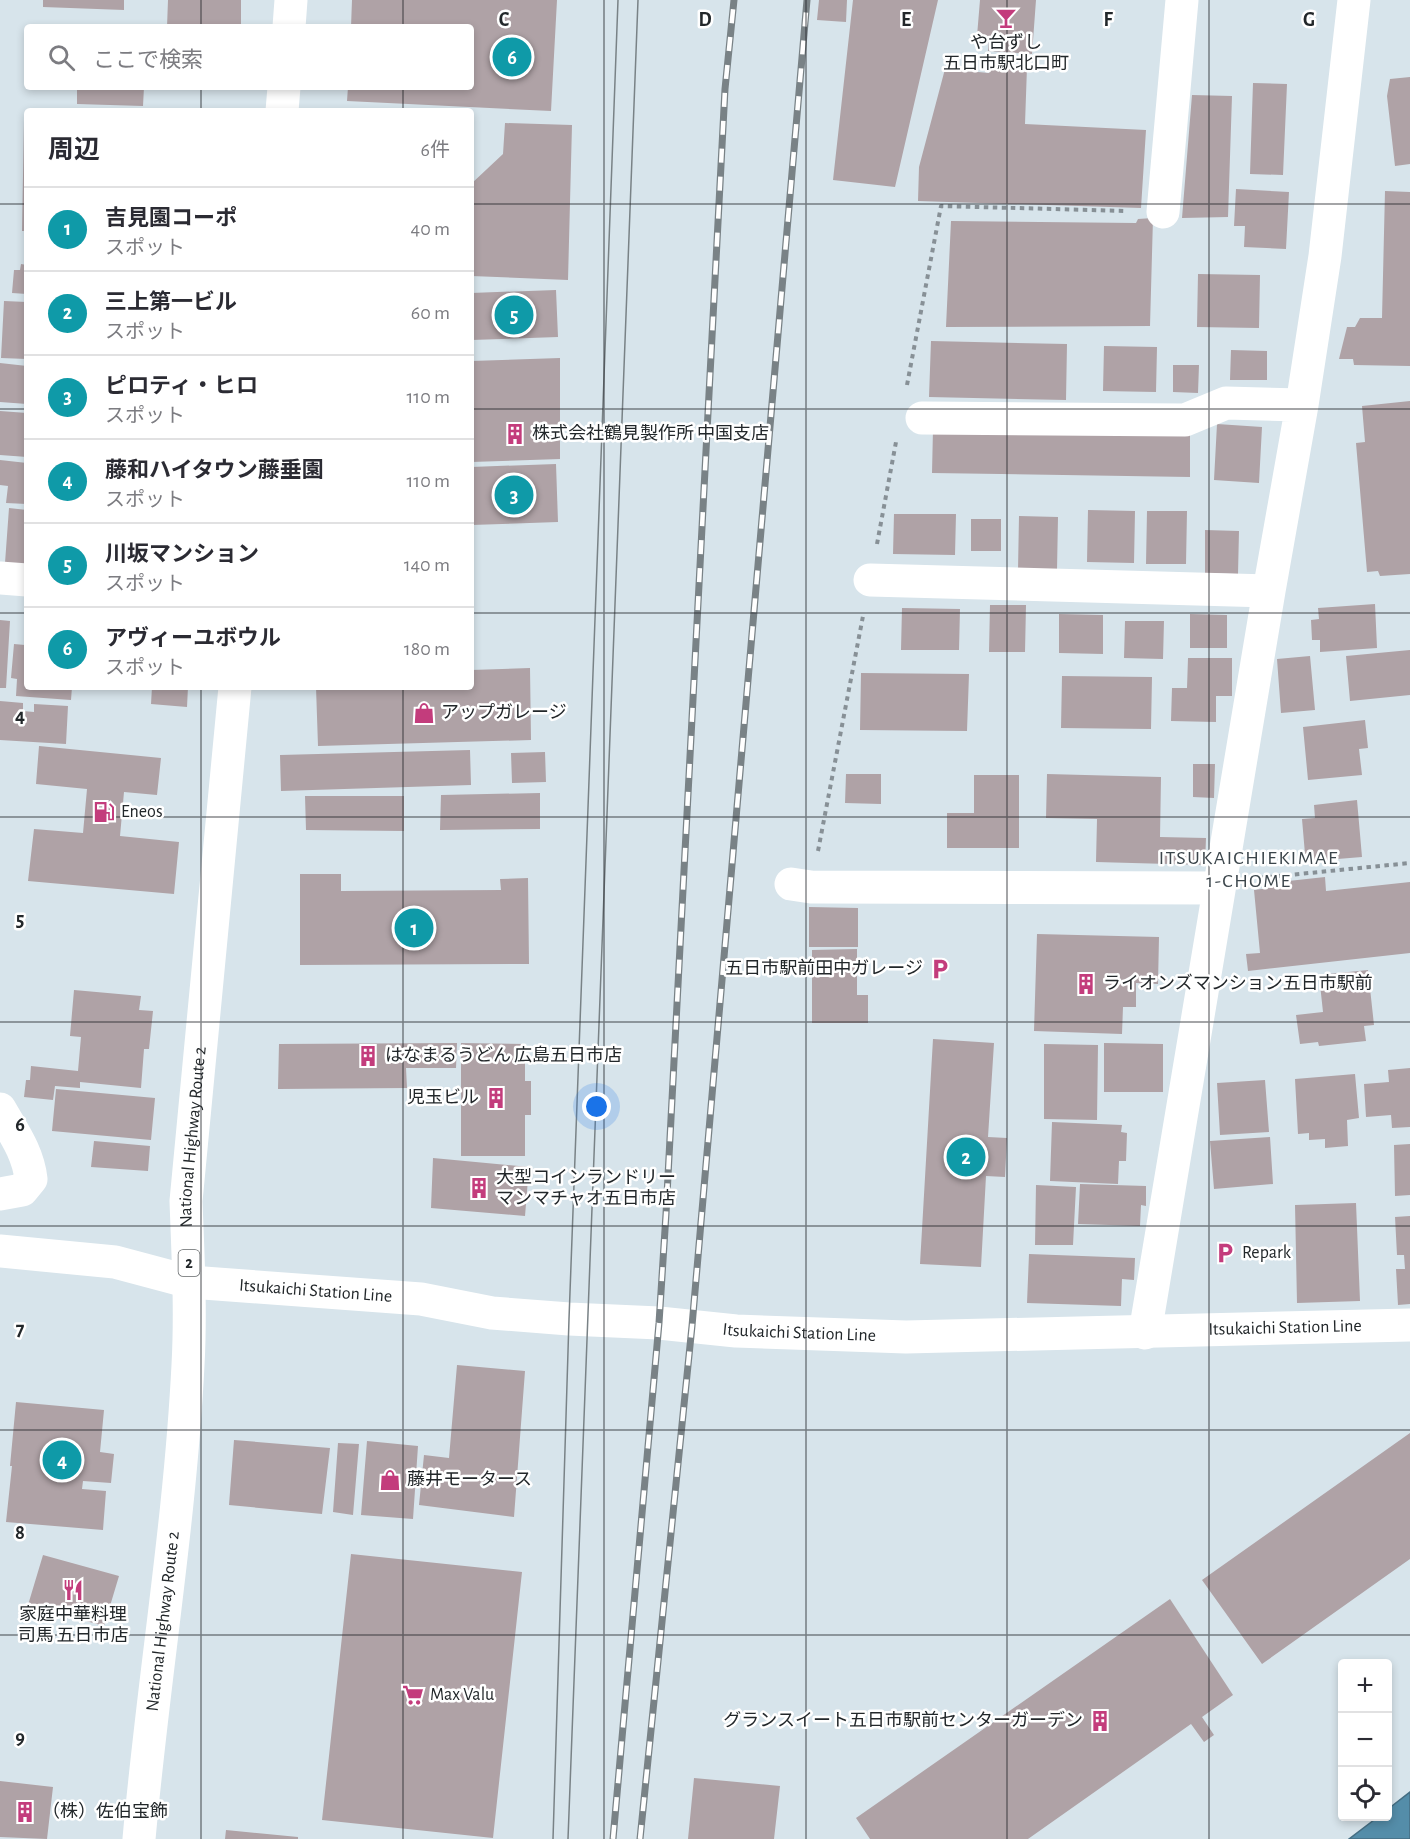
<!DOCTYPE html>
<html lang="ja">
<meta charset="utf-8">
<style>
:root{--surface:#fff;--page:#f2f2f3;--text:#2b2b33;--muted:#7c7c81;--line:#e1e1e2;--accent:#1a73e8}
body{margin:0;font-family:"Alegreya Sans","Noto Sans JP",sans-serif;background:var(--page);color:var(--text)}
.controls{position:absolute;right:18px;bottom:18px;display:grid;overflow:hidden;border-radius:6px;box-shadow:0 3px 9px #0003}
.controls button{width:54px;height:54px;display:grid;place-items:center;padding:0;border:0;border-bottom:2px solid var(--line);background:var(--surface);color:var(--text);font:30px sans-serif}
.you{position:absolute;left:597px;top:1107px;width:21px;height:21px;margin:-15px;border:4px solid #fff;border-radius:50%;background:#1a73e8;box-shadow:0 0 0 9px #1a73e833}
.badge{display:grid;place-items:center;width:39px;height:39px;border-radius:50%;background:var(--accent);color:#fff;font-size:20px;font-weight:700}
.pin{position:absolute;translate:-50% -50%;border:3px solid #fff;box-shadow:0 2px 6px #0006}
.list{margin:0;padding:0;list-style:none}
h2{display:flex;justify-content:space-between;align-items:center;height:78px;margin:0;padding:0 24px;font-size:26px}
h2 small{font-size:20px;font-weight:400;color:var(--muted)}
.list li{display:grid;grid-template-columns:39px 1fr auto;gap:18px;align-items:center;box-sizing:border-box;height:84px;padding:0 24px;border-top:2px solid var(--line)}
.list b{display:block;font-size:22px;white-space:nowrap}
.list p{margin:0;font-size:20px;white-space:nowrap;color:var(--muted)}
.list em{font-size:20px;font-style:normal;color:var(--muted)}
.icon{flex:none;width:33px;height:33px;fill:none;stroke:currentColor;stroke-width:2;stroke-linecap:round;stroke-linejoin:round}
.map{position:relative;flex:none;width:1410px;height:1839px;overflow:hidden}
.search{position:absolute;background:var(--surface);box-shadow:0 3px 9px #0003;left:24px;top:24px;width:450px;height:66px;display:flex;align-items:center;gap:15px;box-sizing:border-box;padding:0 21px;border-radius:6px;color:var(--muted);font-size:22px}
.panel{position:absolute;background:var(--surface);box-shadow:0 3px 9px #0003;left:24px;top:108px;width:450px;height:582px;border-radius:6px}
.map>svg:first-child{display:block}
.water{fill:#548da9;stroke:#456e83;stroke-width:1.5}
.building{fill:#afa2a6}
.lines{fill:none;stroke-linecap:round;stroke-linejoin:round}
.path{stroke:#879096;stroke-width:4;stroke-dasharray:4.5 4.5;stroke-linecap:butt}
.minor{stroke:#fff;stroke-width:33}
.tertiary{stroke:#fff;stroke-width:33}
.secondary{stroke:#fff;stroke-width:33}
.trunk{stroke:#fff;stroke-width:33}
.tram{stroke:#798286;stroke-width:1.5}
.rail-casing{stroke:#798286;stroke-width:7}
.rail{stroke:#fff;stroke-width:4.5;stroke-dasharray:14;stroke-linecap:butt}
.grid{fill:none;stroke:#22272a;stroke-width:1.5;stroke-opacity:0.55}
.labels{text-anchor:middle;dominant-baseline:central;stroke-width:5;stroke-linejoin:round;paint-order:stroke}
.shield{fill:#fff;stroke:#64686a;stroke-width:1.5}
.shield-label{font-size:16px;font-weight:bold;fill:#22272a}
.poi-label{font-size:18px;fill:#22272a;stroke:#fff;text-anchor:start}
.street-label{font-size:18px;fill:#22272a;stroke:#fff}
.neighbourhood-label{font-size:20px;letter-spacing:1.5px;fill:#3b454b;stroke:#fff}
.grid-label{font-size:20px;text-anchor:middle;font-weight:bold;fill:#22272a;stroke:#fff;stroke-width:5;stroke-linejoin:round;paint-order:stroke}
</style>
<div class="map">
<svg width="1410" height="1839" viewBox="0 0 1410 1839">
<rect width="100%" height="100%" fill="#d7e4eb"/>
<path class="water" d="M1410 1792V1839H1349L1378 1817 1388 1816V1809Z"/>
<path class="building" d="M43 0H124V10L43 7Z
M168 0H241V27H167Z
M352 0H557L551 111 347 101 348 87H471V27H351Z
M819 0H847L846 22 817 20Z
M853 0H938L895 187 833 180Z
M980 0H1036L1032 54 988 51 989 37 977 36Z
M991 65 1027 67 1025 124 1146 130 1141 208 918 201 919 167 945 69 989 73Z
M1410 77V164L1395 166 1387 96 1390 79Z
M1253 83 1287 84 1283 175 1250 174Z
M77 87H144L143 106 77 104Z
M1192 95 1232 96 1228 217 1182 218Z
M24 120H27V231H22Z
M505 123 572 125 568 280 471 276V184L503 154Z
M1236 189 1289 192 1286 249 1244 247 1245 226H1234Z
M1385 191 1410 192V366L1354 365 1353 359H1339L1347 327H1355L1360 318H1382Z
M1153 218 1150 326 946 327 951 221 1136 223 1138 219Z
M21 264 27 265V294L12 293 14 270H20Z
M1198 274 1260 275 1259 328 1197 327Z
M556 290 558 337 471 340V293Z
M4 301 27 302V359L1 358Z
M931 341 1067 344 1066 400 929 397Z
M1104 346 1157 347 1156 392 1103 391Z
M1231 350 1267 351V380H1230Z
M560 358V459L471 462V361Z
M0 363 27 366V404L0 402Z
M1173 365H1199L1198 393 1173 392Z
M1410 401V574L1380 576 1378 571 1367 572 1356 443 1365 442 1362 406Z
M0 411 27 413V457L0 455Z
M1217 424 1262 427 1259 483 1214 480Z
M933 429 1190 432V477L932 473Z
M0 460 27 463V504L6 503 8 486 0 485Z
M556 464 558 522 471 525V467Z
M9 508 27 510V565L5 563Z
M1088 510 1135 511 1134 563 1087 562Z
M1147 511H1187L1186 564H1146Z
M894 514H956L955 555 893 554Z
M1019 516 1058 517 1057 570H1018Z
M971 519H1001V551H971Z
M1205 530 1239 531 1238 574 1205 573Z
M1375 604 1377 648 1320 652V640H1312L1311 620 1319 619 1318 608Z
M990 605H1026L1025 652H989Z
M902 608 960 609 959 650H901Z
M1059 614 1103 615V654L1059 653Z
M1190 614 1227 615V648H1190Z
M0 620 10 621 6 688H0Z
M1125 621H1164L1163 659 1124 658Z
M25 632 27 633V687H72L71 700 16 696 17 679 11 678 14 644 25 645Z
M1410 650V695L1350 701 1346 656Z
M1310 656 1315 710 1281 713 1277 659Z
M1188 658H1232V696H1216V722L1171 721 1172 688H1187Z
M530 668 531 740 318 746 316 687H471V670Z
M861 673 969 674 967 731 860 730Z
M1062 676 1152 677 1151 729 1061 728Z
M152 687H188L187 707 151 704Z
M0 701 23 703V711L34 712V704L68 706 66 744 0 740Z
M1365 720 1368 748 1359 749 1362 775 1308 780 1303 727Z
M39 746 161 758 157 795 124 792 120 836 179 842 174 894 28 881 34 829 83 833 87 789 36 784Z
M470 750 471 785 281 791 280 755Z
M545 752 546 782 512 783 511 753Z
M1193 764H1215L1214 798 1193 797Z
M846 774H881V804L845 803Z
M1047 774 1161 777 1160 837 1206 838 1205 865 1096 862 1097 819 1046 818Z
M974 775H1019V848H947V813H974Z
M540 793V829L440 830 441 795Z
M305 796H404V831L306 830Z
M1357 800 1362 857 1313 861 1312 854H1305L1302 819 1315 818 1314 805Z
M300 874H341V891L501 890 500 879 528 878 529 964 300 965Z
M1325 877 1326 891 1410 882V953L1248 971 1246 954 1260 953 1254 890 1269 888 1270 883Z
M809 907 858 908V947H809Z
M1037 934 1159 937 1158 984 1136 983V1007H1123L1122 1034 1034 1031Z
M857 949V995H868V1023H812V950Z
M1368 970 1374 1025 1364 1026 1366 1041 1319 1046 1318 1042 1300 1044 1296 1015 1323 1012 1319 975Z
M74 990 141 996 139 1010 153 1011 149 1049H144L141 1088 80 1082V1088L55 1086 53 1100 24 1097 26 1080H30L31 1066 78 1071 81 1037 70 1036Z
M933 1039 994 1043 988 1137 1007 1138 1005 1177 986 1176 981 1267 920 1264Z
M457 1043 456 1068H406L407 1088 278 1089 279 1044Z
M461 1043 525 1044V1081H531V1115H525V1156H461Z
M1104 1043 1163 1044V1092H1104Z
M1044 1044 1098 1045 1097 1120 1044 1119Z
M1410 1068V1127L1392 1128 1391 1115 1366 1117 1364 1084 1389 1082 1388 1070Z
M1355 1074 1359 1118 1347 1120 1348 1146 1325 1148V1139L1309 1140V1133L1298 1134 1295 1079Z
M1265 1080 1269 1132 1220 1135 1217 1083Z
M56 1089 155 1098 151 1140 52 1131Z
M1052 1122 1122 1125 1121 1132 1127 1133 1126 1161H1119L1118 1184 1050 1181Z
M1270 1137 1273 1184 1214 1189 1210 1141Z
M94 1141 150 1146 148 1171 91 1167Z
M1410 1144V1195L1395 1196 1394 1145Z
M433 1158 529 1167 525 1216 431 1208Z
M1080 1184 1146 1186V1206L1141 1205 1140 1226 1078 1224Z
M1036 1185 1076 1187 1073 1245H1035Z
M1356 1203 1360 1301 1297 1303 1295 1205Z
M1410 1216V1304L1398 1305 1396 1269H1405L1404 1255H1397L1395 1217Z
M1029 1254 1135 1258 1134 1280 1122 1279 1121 1306 1027 1303Z
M457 1365 525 1371 514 1517 419 1505 424 1455 449 1458Z
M16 1402 104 1410 100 1452 114 1454 111 1483 83 1481 82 1489 106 1491 103 1530 6 1522 12 1466H10Z
M1410 1433V1559L1262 1664 1202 1580Z
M234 1440 330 1448 322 1514 229 1505Z
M367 1441 418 1446 413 1519 361 1515Z
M338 1443 359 1444 353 1515 333 1512Z
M351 1554 522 1572 493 1838 322 1820Z
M43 1555 119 1576 104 1626 28 1605Z
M1170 1599 1233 1695 1202 1717 1214 1735 1204 1742 1191 1724 1028 1839H870L856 1818Z
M694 1778 780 1786 774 1839H688Z
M0 1781 53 1787 47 1839 0 1837Z
M226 1830 298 1837V1839H225Z"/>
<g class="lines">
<path class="path" d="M907 385 941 206 1127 211
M877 544 896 442
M818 851 863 616
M1259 878 1410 863"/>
<path class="minor" d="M1163 212 1182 0
M922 418 1185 420 1226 403 1302 405
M0 578 27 580
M870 580 1269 591
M791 884 811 887 1219 888
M0 1109C13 1132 28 1152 31 1179L22 1190 0 1194
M1145 1333 1269 591 1302 405 1325 256 1354 0"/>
<path class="tertiary" d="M0 1251 115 1262 190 1282"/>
<path class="secondary" id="s1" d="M190 1282 421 1299 492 1313 569 1319 659 1323 736 1331 906 1337 1410 1325"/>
<g class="trunk">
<path d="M289 27 291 0"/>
<path d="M282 111 284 87"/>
<path id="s2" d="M139 1839C153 1681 180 1524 188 1365 191 1310 188 1256 186 1201L235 687"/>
</g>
<path class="tram" d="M553 1839 569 1319 618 0
M568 1839 638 0"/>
<defs>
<path id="rail" d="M613 1839 659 1323 666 1214 725 89 734 0
M640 1839 692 1326 807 0"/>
</defs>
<use href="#rail" class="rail-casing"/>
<use href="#rail" class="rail"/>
</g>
<path class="grid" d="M201 0V27M403 0V27M604 0V1839M806 0V1839M1007 0V1839M1209 0V1839M201 87V111M403 87V111M0 204H27M471 204H1410M0 409H27M471 409H1410M0 613H27M471 613H1410M201 687V1839M403 687V1839M0 817H1410M0 1022H1410M0 1226H1410M0 1430H1410M0 1635H1410"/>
<defs>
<symbol id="bar-bare" viewBox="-9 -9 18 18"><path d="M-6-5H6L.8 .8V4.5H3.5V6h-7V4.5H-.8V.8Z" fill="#c33c7c" stroke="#fff" stroke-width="2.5" paint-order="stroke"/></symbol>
<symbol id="building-bare" viewBox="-9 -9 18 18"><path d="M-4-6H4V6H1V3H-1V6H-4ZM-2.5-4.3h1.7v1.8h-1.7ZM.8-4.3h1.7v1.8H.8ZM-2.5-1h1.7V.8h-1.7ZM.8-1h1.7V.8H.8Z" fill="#c33c7c" stroke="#fff" stroke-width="2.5" paint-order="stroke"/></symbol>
<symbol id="shop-bare" viewBox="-9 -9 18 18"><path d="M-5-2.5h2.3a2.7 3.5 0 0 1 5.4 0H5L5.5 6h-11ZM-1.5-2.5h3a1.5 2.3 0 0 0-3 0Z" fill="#c33c7c" stroke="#fff" stroke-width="2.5" paint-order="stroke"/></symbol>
<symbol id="fuel-bare" viewBox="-9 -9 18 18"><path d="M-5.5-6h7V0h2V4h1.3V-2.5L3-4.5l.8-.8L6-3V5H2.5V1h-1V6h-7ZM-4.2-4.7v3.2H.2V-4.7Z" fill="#c33c7c" stroke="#fff" stroke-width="2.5" paint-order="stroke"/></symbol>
<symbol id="parking-bare" viewBox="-9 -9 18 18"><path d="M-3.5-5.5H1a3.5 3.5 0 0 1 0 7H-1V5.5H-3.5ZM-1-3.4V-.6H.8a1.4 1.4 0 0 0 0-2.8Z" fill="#c33c7c" stroke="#fff" stroke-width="2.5" paint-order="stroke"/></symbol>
<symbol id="restaurant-bare" viewBox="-9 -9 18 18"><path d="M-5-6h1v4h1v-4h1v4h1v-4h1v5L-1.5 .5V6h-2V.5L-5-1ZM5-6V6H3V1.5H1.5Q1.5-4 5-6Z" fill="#c33c7c" stroke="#fff" stroke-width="2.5" paint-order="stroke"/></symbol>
<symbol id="supermarket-bare" viewBox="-9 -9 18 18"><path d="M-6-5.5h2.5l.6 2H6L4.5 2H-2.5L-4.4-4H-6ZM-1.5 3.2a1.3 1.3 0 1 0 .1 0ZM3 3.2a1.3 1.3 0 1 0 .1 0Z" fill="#c33c7c" stroke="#fff" stroke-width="2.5" paint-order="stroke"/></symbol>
</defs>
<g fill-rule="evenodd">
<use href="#bar-bare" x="991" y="3" width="30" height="30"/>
<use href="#building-bare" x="500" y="419" width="30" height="30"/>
<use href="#shop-bare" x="409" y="698" width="30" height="30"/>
<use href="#fuel-bare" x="89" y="797" width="30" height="30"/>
<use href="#parking-bare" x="925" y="954" width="30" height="30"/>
<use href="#building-bare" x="1071" y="969" width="30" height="30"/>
<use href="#building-bare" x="353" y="1041" width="30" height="30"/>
<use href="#building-bare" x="481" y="1083" width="30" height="30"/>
<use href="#building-bare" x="464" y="1173" width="30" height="30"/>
<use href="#parking-bare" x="1210" y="1238" width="30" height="30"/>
<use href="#shop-bare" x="375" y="1465" width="30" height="30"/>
<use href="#restaurant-bare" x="58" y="1575" width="30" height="30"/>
<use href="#supermarket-bare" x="398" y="1680" width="30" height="30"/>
<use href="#building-bare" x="1085" y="1706" width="30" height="30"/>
<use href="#building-bare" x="10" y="1797" width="30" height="30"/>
</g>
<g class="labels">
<rect class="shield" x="178.5" y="1250" width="21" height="26" rx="4.5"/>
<g class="shield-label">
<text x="189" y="1263">2</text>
</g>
<g class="poi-label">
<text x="1006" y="43" text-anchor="middle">や台ずし<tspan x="1006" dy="21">五日市駅北口町</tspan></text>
<text x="532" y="434">株式会社鶴見製作所 中国支店</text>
<text x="441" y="713">アップガレージ</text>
<text x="121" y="812">Eneos</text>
<text x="923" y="969" text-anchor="end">五日市駅前田中ガレージ</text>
<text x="1103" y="984">ライオンズマンション五日市駅前</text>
<text x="385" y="1056">はなまるうどん 広島五日市店</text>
<text x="479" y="1098" text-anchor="end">児玉ビル</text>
<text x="496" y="1178">大型コインランドリー<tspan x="496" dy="21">マンマチャオ五日市店</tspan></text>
<text x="1242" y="1253">Repark</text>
<text x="407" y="1480">藤井モータース</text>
<text x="73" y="1615" text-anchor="middle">家庭中華料理<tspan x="73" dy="21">司馬 五日市店</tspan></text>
<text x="430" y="1695">Max Valu</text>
<text x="1083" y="1721" text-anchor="end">グランスイート五日市駅前センターガーデン</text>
<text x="42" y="1812">（株）佐伯宝飾</text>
</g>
<g class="street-label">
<text stroke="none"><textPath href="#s2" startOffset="705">National Highway Route 2</textPath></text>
<text stroke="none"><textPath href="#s1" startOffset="126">Itsukaichi Station Line</textPath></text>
<text stroke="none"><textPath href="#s1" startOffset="1098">Itsukaichi Station Line</textPath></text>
<text stroke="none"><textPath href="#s1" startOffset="612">Itsukaichi Station Line</textPath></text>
<text stroke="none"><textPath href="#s2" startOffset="219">National Highway Route 2</textPath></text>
</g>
<g class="neighbourhood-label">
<text x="1249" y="858">ITSUKAICHIEKIMAE<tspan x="1249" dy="23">1-CHOME</tspan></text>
</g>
</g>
<g class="grid-label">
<text x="504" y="26">C</text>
<text x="705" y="26">D</text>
<text x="906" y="26">E</text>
<text x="1108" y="26">F</text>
<text x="1309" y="26">G</text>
<text x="20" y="722">4</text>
<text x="20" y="926">5</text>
<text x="20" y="1131">6</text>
<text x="20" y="1335">7</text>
<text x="20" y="1539">8</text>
<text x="20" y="1744">9</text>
</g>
</svg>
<div class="controls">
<button>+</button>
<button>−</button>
<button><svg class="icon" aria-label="locate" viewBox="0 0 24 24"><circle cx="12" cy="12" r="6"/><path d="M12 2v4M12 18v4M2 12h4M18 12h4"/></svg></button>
</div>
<div class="you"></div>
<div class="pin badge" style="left:414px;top:928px;background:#0f9aa8">1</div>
<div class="pin badge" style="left:966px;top:1157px;background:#0f9aa8">2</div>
<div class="pin badge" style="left:514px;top:495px;background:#0f9aa8">3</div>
<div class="pin badge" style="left:62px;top:1460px;background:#0f9aa8">4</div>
<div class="pin badge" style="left:514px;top:315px;background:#0f9aa8">5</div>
<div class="pin badge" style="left:512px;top:57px;background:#0f9aa8">6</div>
<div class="search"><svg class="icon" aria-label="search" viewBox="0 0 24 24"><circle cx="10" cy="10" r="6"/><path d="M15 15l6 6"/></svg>ここで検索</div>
<section class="panel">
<h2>周辺<small>6件</small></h2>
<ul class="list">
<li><span class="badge" style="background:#0f9aa8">1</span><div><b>吉見園コーポ</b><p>スポット</p></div><em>40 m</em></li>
<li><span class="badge" style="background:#0f9aa8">2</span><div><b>三上第一ビル</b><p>スポット</p></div><em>60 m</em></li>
<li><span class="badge" style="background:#0f9aa8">3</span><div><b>ピロティ・ヒロ</b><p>スポット</p></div><em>110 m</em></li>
<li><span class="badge" style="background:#0f9aa8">4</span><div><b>藤和ハイタウン藤垂園</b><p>スポット</p></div><em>110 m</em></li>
<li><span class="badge" style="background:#0f9aa8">5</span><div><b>川坂マンション</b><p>スポット</p></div><em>140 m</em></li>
<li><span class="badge" style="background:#0f9aa8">6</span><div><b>アヴィーユボウル</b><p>スポット</p></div><em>180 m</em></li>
</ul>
</section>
</div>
